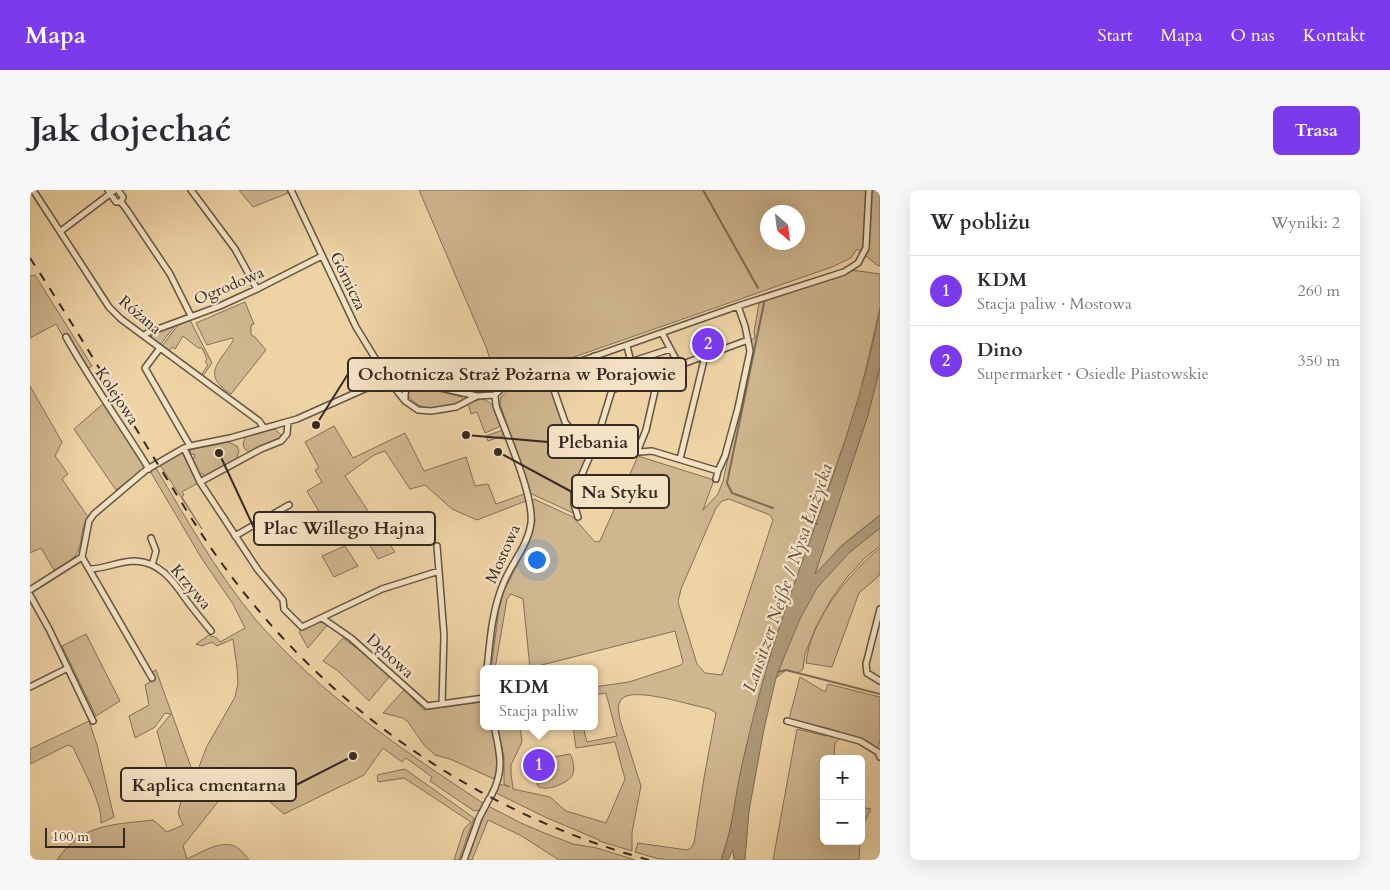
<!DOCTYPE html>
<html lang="pl">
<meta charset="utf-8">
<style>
:root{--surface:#fff;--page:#f7f7f7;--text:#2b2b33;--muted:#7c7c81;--line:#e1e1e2;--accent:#7c3aed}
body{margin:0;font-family:Cardo,serif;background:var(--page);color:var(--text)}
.controls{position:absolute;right:15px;bottom:15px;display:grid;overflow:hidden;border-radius:8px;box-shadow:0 5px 20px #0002}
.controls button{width:45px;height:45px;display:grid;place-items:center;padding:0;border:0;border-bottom:1px solid var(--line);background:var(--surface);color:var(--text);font:25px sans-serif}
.compass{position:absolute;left:730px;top:15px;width:45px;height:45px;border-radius:50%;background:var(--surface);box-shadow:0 5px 20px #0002;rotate:152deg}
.scale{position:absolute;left:15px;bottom:12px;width:80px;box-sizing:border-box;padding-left:5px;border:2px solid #352922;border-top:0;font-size:14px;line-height:18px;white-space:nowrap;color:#352922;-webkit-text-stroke:4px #f4e2c4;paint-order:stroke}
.you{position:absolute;left:506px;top:369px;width:18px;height:18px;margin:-12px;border:4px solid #fff;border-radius:50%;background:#1a73e8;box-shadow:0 0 0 8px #1a73e833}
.badge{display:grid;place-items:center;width:32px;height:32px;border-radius:50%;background:var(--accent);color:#fff;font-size:16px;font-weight:700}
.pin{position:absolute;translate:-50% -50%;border:2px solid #fff;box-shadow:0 1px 5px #0006}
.popup{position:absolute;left:450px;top:475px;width:118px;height:65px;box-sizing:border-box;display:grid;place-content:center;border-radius:8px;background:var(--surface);filter:drop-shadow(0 1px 4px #0005);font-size:16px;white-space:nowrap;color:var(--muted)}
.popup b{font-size:19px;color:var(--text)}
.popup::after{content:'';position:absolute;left:50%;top:100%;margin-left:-10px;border:10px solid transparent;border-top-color:var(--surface)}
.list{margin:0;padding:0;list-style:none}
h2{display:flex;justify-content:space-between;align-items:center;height:65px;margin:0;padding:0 20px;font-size:21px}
h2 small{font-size:16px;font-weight:400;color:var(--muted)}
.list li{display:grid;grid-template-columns:32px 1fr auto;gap:15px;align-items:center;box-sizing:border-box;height:70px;padding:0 20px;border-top:1px solid var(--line)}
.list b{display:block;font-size:19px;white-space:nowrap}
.list p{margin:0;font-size:16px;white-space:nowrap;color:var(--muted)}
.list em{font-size:16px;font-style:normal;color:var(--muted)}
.map{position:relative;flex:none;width:850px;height:670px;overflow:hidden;border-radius:8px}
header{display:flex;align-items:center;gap:30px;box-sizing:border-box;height:70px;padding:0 25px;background:var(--accent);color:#fff}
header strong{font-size:24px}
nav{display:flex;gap:28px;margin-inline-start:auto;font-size:18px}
.intro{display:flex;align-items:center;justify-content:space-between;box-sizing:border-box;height:120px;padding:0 30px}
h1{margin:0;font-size:35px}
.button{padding:12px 22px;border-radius:8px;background:var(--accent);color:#fff;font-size:18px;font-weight:700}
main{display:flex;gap:30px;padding:0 30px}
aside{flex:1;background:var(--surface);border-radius:8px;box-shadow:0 5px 20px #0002}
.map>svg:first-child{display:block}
.green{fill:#cfb68f;stroke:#827058;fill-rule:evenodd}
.water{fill:#af9978;stroke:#7e6c56}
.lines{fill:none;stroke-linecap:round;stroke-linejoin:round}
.stream{stroke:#7e6c56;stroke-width:2}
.minor-casing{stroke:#635443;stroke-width:8}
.minor{stroke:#f4e2c4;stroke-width:5}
.rail{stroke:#352922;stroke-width:2;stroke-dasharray:9 9;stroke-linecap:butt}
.labels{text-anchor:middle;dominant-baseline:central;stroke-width:4.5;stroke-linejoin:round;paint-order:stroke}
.street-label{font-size:16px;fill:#352922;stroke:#f4e2c4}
.water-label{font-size:18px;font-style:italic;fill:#5a4b3c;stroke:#f4e2c4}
.leader{fill:none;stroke:#352922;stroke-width:2}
.callout-dot{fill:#352922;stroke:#f4e2c4;stroke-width:2}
.callout{fill:#f4e2c4;stroke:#352922;stroke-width:2}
.callout-label{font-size:18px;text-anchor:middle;font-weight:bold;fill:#352922}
</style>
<header>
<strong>Mapa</strong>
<nav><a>Start</a><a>Mapa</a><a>O nas</a><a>Kontakt</a></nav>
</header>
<div class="intro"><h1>Jak dojechać</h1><a class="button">Trasa</a></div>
<main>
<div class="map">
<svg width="850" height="670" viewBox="0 0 850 670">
<rect width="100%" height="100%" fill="#eed3a5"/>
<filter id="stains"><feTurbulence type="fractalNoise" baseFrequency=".004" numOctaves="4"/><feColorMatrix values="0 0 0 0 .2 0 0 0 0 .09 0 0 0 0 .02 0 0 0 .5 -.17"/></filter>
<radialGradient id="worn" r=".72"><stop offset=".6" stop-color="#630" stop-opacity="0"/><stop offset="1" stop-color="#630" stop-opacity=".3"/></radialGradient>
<path class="green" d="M209 0H257L258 3 223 17Z
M389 0H850V76L847 75 827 59 821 68 802 77 504 181 502 175 488 179 489 186 473 191 462 175 456 157ZM738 22H768V52H738Z
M822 80 850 84V118L828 213 742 460 715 563 700 641 691 670H632V668L629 669 605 662 608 653 657 660 661 658 664 653 674 588 686 523 680 519C663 516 606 497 593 508 586 514 589 522 590 530L611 596 602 642V661L569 651V650L515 627 466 603 469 594 480 597 474 594V567L467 536H490L492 552 481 575V583L483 599 520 607 536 621 576 633 595 589 585 552 546 558 543 536H553L557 552 587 546 576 503 564 505V497L599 492 651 475 653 472 645 441 500 478 493 409 481 404 477 409 465 479H461L469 419 474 401 500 349 505 331 502 312 504 309 543 327 565 352 570 351 608 266 684 290 673 320 688 304 693 291 722 159 721 150 725 148 724 142 729 113ZM699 309 740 325 743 330 692 485 675 483 667 474 648 412 651 399 686 318 692 311Z
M5 85 62 176 53 182 26 134 0 148V86Z
M215 112 224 134 221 135V145L225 147 236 160 201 204C170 184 190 173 204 149L202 148 177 155 166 133Z
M160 130 182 173 173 186 171 185 178 175 175 172 177 169 172 158H168L153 146 145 159 142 157 139 162 132 156 148 135Z
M145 136 130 155 121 148 122 145Z
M850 177V325L812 355 784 386 838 225Z
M510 188H514L519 191C523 202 530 228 536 237 543 247 560 245 560 261L541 305 545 324 502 304 500 302 470 214 471 207 480 199Z
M0 196 32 252 25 266 38 284 32 289 58 327C49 339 54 355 45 366 39 373 31 376 24 380L11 358 0 363Z
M388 196 432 207 433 210C418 219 388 224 378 205L381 199Z
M452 209C465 212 467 224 471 236L455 243 447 222 441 224 438 213Z
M74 213 116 277 86 300 44 239Z
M304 236 323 268 375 243 394 281 436 267 445 296 458 294 466 314 494 304 496 311 447 330 422 319 395 295 380 299 355 261 344 265 315 286 365 362 348 369 334 346 319 352 316 351 307 353 277 301 292 292 285 280 289 278 275 252Z
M245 239 251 245 249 250 220 263 215 259 213 255 215 247Z
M473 240V246L458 251 456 246Z
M198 252 207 256 209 261 206 270 174 287 172 283 168 285 161 269 165 267 164 264 160 265V260Z
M150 263 153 264 168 293 152 302 154 305 152 307 172 339 130 275Z
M126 278C157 330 187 383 226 430 290 504 372 560 453 613L450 620 444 621 400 591 402 587 376 568 372 572 353 558 334 585 254 624 209 585 153 656 157 669C170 663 190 650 204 656 211 659 215 665 219 670H27C52 633 83 635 123 630L137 642 153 635 148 623 153 604 146 612 127 541 141 524 135 523 125 537 105 548 99 526 119 515 115 495 124 489 122 482 126 480 165 588 176 558 205 507 208 493 207 478 203 449 187 456 182 452 172 456 166 454 179 445 187 448 190 452 215 438 203 414 172 369 120 281Z
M850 338V356L836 367 818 386 802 408 786 437 775 464 773 479 768 483 756 480 746 488C757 457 769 423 788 396 804 373 828 355 850 338Z
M315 356 328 376 304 387 292 366Z
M850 358V385L829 403 802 477 776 473C780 431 818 384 850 358Z
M292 430 298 434 278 458 269 442 273 438Z
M56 444 90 511 66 526 32 456Z
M313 448 340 468 359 487 339 511 308 481 293 471Z
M770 487 795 502 798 494 850 507V551L848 559C821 542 789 536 759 529Z
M374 500 394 520 451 512 454 514V536H461C465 552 474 575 464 589L420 569 405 565 394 555 378 532 373 528 353 523Z
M59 531 67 555 84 627 71 633C72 612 52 578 43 557L38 555 0 574V559Z
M767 539 796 546 801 544 812 547 805 553 804 569H794V651H830L829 670H743Z
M540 564C543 569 545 578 543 584 541 592 515 603 508 596 506 594 507 591 507 588H509V586L514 585V581L520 580 518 568Z
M375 579 444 628 429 670H424L434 639 441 632 374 588 348 592 347 585Z
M458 616 491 633 517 644 543 654 567 658 605 670H529L490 645 458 630 442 670H437L444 649Z
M831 617 841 619 833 635 831 645Z"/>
<path class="water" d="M850 118V177L838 225 785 384 813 355 850 325V338L819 363 787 398 770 429 755 465 746 488 734 539 719 621 715 670H704L703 660 698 670H691C701 644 704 616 709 589 718 546 729 503 742 460 778 346 828 237 850 118Z"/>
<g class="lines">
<path class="stream" d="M673 0 728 98
M734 113 697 293 702 303 743 318
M775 330 787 334
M748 482 756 480 850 504"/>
<defs>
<path id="minor" d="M3 0 79 117 91 129 229 231 234 238
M78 0 86 12H91L97 20 140 84 161 126
M88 0 93 7 91 12
M161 0 205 59 227 99
M261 0 326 137 359 191 375 211 388 220 401 221 426 217 447 206
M31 41 85 0
M632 143 649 175
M114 146 117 143 190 116 227 99 292 66
M36 147C61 192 92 235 119 279
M597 156 601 172
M130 158 115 178 160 256
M564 166 570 182 640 159
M518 183 535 232 538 236 552 245 597 263 622 261 688 281
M465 205 471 199 477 197 708 116 814 82 828 73 836 58 839 0
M375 210V203L380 191
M154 258 170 292 228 380 253 410 254 419 272 437 352 399 409 381
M607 262 616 240 629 183
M650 269 675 166
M686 289 688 281 695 266 708 218 720 161 715 136 708 116
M170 292 231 259 251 251 257 244 258 232
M548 327 544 314V303L566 252 582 200 718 150
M205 346 259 315
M121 348 126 361 122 375
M407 356 414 445 412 514
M52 367 122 488
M59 379C75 379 89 371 105 371 129 372 142 389 155 408 163 419 172 430 181 441
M0 400 52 367 59 331 64 324 116 280 154 258 160 256 200 248 267 229 348 193 359 191H380L447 206 465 205
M0 405 19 439 63 531
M850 419 836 474 837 483 850 491
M292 428 321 448 397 516 454 508
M457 479C460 450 462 419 474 392 482 372 498 356 501 333 504 306 476 243 466 216L465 205
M0 497 38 478
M757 531 830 551 848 562 850 567
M461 606C475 580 470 563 464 536
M434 670 449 628 459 609"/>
</defs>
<use href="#minor" class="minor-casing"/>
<use href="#minor" class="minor"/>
<path class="rail" d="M0 68C46 138 88 210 132 281 152 313 171 345 193 375 297 519 448 623 619 670"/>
</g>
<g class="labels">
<g class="street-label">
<text transform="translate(318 91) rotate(64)">Górnicza</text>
<text transform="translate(199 96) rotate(-23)">Ogrodowa</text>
<text transform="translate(110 125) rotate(40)">Różana</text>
<text transform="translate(87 206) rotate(56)">Kolejowa</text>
<text transform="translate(473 364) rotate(-66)">Mostowa</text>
<text transform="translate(161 397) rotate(50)">Krzywa</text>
<text transform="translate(360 466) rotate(42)">Dębowa</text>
</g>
<g class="water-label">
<text transform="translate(758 388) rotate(-71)">Lausitzer Neiße / Nysa Łużycka</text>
</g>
</g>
<path class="leader" d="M286 235L318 184M436 245L518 252M468 262L542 302M189 263L224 338M323 566L266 595"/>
<g class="callout-dot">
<circle cx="286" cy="235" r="5"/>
<circle cx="436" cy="245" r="5"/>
<circle cx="468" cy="262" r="5"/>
<circle cx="189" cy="263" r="5"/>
<circle cx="323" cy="566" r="5"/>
</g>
<g class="callout">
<rect x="318" y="168" width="338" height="33" rx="5"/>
<rect x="518" y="235" width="90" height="33" rx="5"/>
<rect x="542" y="285" width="97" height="33" rx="5"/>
<rect x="224" y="322" width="181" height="33" rx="5"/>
<rect x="91" y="578" width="175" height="33" rx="5"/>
</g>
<g class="callout-label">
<text x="487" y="190">Ochotnicza Straż Pożarna w Porajowie</text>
<text x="563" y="258">Plebania</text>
<text x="590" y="308">Na Styku</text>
<text x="314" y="344">Plac Willego Hajna</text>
<text x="179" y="601">Kaplica cmentarna</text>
</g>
<rect width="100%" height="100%" filter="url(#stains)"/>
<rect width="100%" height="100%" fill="url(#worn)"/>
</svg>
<div class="controls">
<button>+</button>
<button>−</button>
</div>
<svg class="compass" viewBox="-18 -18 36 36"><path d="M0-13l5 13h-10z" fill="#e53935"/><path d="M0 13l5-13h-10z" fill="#7c7c81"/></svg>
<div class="scale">100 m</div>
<div class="you"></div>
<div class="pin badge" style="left:509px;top:575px">1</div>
<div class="popup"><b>KDM</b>Stacja paliw</div>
<div class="pin badge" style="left:678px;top:154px">2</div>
</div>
<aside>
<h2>W pobliżu<small>Wyniki: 2</small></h2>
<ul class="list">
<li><span class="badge">1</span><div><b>KDM</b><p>Stacja paliw · Mostowa</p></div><em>260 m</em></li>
<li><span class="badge">2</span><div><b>Dino</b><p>Supermarket · Osiedle Piastowskie</p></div><em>350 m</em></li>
</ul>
</aside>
</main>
